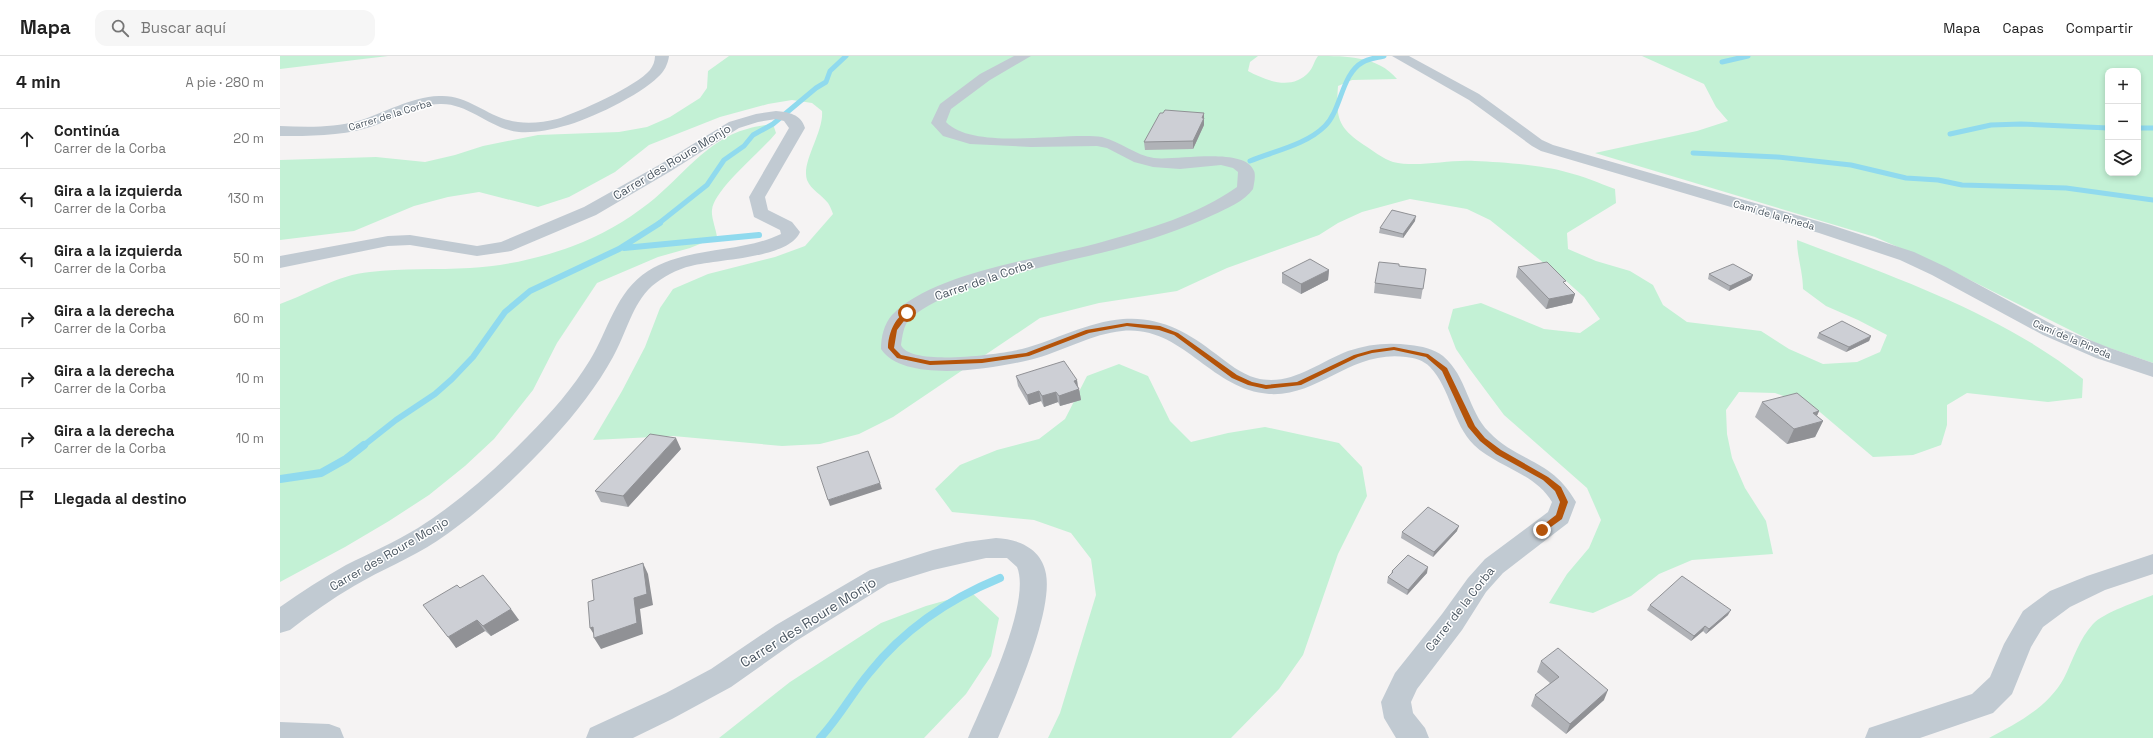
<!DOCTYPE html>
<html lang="es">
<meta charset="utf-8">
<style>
:root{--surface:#fff;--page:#f6f6f6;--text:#222;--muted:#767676;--line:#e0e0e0}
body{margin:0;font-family:"Space Grotesk",sans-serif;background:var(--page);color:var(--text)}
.controls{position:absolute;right:12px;top:12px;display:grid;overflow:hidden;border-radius:8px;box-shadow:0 2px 6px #0003}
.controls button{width:36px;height:36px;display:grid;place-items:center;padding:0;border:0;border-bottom:1px solid var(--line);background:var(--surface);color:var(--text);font:20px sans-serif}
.stop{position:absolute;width:12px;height:12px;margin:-9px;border:3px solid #b45309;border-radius:50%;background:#fff}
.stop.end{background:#b45309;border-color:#fff;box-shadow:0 1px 4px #0008}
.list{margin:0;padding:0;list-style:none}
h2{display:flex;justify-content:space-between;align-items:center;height:52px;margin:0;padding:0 16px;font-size:17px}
h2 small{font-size:13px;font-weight:400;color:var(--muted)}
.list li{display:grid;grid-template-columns:26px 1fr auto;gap:12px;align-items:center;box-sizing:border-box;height:60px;padding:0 16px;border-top:1px solid var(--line)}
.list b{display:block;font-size:15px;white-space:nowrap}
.list p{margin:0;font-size:13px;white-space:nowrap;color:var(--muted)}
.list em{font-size:13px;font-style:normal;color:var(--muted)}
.icon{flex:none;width:22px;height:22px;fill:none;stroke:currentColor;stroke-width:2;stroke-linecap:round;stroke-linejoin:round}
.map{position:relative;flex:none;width:1873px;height:682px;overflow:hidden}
header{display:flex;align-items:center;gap:24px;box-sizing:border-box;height:56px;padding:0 20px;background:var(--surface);border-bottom:1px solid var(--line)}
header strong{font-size:19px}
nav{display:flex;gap:22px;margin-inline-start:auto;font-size:14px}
.search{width:280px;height:36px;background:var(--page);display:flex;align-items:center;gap:10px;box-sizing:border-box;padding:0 14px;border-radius:12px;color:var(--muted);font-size:15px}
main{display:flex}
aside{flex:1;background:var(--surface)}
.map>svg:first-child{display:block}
.green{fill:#c3f1d5;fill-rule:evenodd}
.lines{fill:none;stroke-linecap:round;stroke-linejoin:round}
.stream-far2{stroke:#90daee;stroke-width:5}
.stream-far1{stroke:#90daee;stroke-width:6}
.stream{stroke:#90daee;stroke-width:8}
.minor{fill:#c1cad2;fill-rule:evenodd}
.wall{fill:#b0b2b7}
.shaded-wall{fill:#909195}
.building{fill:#cdcfd5;stroke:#909195}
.route{fill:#b45309}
.labels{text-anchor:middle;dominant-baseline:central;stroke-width:3;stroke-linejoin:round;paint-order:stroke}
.far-street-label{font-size:10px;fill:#4a5661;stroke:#fff}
.street-label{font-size:12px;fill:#4a5661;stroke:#fff}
.near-street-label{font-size:14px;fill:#4a5661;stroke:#fff}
</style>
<header>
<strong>Mapa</strong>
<div class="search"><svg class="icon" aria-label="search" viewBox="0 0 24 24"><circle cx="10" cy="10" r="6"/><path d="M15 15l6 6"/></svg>Buscar aquí</div>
<nav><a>Mapa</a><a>Capas</a><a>Compartir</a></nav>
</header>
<main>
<aside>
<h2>4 min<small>A pie · 280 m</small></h2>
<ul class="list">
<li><svg class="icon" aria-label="ahead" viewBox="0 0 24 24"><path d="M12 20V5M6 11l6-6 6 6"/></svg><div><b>Continúa</b><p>Carrer de la Corba</p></div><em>20 m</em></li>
<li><svg class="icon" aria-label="left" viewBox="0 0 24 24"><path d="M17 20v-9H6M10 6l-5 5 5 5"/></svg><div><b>Gira a la izquierda</b><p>Carrer de la Corba</p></div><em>130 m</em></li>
<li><svg class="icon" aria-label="left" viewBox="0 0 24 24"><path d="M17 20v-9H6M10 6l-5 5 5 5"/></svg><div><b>Gira a la izquierda</b><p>Carrer de la Corba</p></div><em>50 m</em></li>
<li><svg class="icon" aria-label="right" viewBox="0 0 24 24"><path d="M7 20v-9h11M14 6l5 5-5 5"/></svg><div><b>Gira a la derecha</b><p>Carrer de la Corba</p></div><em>60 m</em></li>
<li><svg class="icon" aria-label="right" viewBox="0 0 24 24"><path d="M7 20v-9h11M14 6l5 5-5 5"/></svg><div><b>Gira a la derecha</b><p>Carrer de la Corba</p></div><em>10 m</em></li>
<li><svg class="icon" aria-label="right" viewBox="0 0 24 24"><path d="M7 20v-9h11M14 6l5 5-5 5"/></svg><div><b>Gira a la derecha</b><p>Carrer de la Corba</p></div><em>10 m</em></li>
<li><svg class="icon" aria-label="arrive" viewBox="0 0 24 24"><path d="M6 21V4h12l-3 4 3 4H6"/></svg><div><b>Llegada al destino</b></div></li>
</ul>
</aside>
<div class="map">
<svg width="1873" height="682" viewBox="0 0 1873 682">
<rect width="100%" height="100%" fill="#f5f3f3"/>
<path class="green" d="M0 0H108L0 13Z
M449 0H978L970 6 968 15C987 25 1012 35 1029 16 1033 12 1034 5 1038 0 1066 0 1098 0 1117 23L1072 24 1058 30C1056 61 1057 71 1084 89 1092 94 1103 103 1113 106 1139 112 1168 103 1195 105 1221 106 1261 109 1286 116 1303 120 1319 127 1335 133L1336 147 1287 177 1288 193 1316 205 1350 215 1373 229 1383 249 1407 266 1481 275 1509 293 1543 308 1577 306 1600 296 1607 279 1578 264 1546 250 1523 233C1523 216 1517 201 1517 184 1612 220 1724 259 1803 323L1802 342 1768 346 1687 337 1667 349V369L1661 389 1633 399 1593 401 1534 351 1495 337 1459 336 1446 354 1447 378 1452 402 1465 432 1486 465 1493 498 1412 504 1379 518 1351 540 1313 557 1269 547 1287 518 1309 492 1321 464 1307 432 1224 359 1189 312 1176 293 1168 272 1173 253 1201 247 1264 273 1300 277 1320 263 1304 241 1285 224 1210 164 1187 153 1130 143 1082 156 1058 167 1039 179 947 212 897 235 819 247 760 262 613 361 579 378 540 388 502 390 393 380 313 384 342 335 365 291 380 252 393 233 428 218 495 201 525 190 553 158C552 155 550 150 548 147 542 139 531 134 527 124 521 106 544 76 542 55L532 47 512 44 488 48 440 61 369 89 335 116 289 141 258 151 199 136 168 141 134 150 74 175 0 184V104L96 101 145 106 175 99 203 90 258 79 339 76 367 71 390 61 420 42 427 32 428 15Z
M1362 0H1873V307L1818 288 1670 214 1595 181 1315 97 1417 75 1448 65 1436 51 1424 28ZM1828 15H1858V117H1828Z
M493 68 496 77C482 95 434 133 432 154 431 161 436 173 437 181L410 192 378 201 317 227 277 287 253 334 214 383 185 410 149 439 109 465 65 491 0 526V248C31 237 57 219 90 216 123 212 157 214 190 212 225 210 261 202 293 190 320 180 346 165 369 147 401 122 426 84 467 73 475 70 485 69 493 68Z
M839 308 868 320 890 365 911 386 948 377 985 371 1059 387 1082 411 1087 440 1058 498 1023 599 999 633 951 682H768L780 657 816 539 811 503 791 477 754 464 672 456 655 433 680 409 717 394 759 383 785 363 807 320Z
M692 537 719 562 711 600 686 638 644 682H439L510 626 601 567 646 550Z
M1873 539V682H1709C1738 667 1768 651 1784 622 1793 604 1799 583 1813 568 1823 557 1858 545 1873 539Z"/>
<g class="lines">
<path class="stream-far2" d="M1442 6 1468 0
M1858 72H1873
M1670 78 1711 69 1741 68 1828 72
M1413 97 1497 101 1571 109 1626 122 1658 124 1682 129 1786 132 1873 144
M970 105C994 95 1026 89 1045 70 1062 53 1061 18 1083 6 1090 2 1097 2 1104 0
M378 168 427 129 444 104 464 90 473 79 493 68 536 32 546 26 550 15 566 0"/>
<path class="stream-far1" d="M344 192 479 179
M83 390 116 364 155 338 172 323 193 301 225 256 250 235 339 193 380 167"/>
<path class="stream" d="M0 423 41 417 66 403 84 389
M540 682C559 662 572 637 590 616 625 572 669 543 720 522"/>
<path class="minor" d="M375 0H389C388 8 384 16 378 21 360 39 309 64 284 70 270 74 254 77 239 76 210 73 189 47 160 48 135 49 111 65 87 72 59 80 30 80 0 80V70C26 71 53 72 78 65 105 57 130 41 159 40 189 38 209 63 238 66 250 68 265 66 277 63 297 57 357 30 370 14 373 10 375 5 375 0Z
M734 0H751L710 24 671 53 666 66C694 95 784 76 822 81 841 86 855 99 874 102 895 105 965 90 974 115 976 119 974 128 973 133 965 145 946 153 933 159 901 174 867 185 833 194 788 206 651 231 626 268 623 274 622 282 621 289 630 311 721 298 742 293 776 284 807 266 843 263 879 260 908 276 936 298 948 307 961 318 976 322 1010 331 1037 307 1068 295 1088 288 1109 286 1130 289 1141 290 1154 293 1163 300 1187 320 1188 355 1209 376 1239 407 1271 402 1296 446L1288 467 1223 517 1206 536 1182 574 1137 633 1131 646 1133 657 1145 672 1149 682H1116L1104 662 1101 646 1115 617 1162 558 1188 522 1205 503 1268 456 1272 446C1255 417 1217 411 1194 389 1172 367 1171 333 1150 311 1143 304 1135 302 1126 301 1070 294 1040 341 989 338 930 334 903 269 842 275 812 278 785 294 757 302 720 312 625 329 601 293 601 281 604 268 612 259 653 216 765 202 822 186 868 173 918 159 957 131L958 116 953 112 941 109 900 113 873 111 854 106 827 92 817 90 751 91 690 88 663 80 651 67 660 48 700 18Z
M1112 0H1129L1199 38 1262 84 1273 89 1551 169 1634 196 1666 211 1777 271 1830 292 1873 307V321L1816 302 1763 279 1652 219 1620 204 1539 177 1261 95 1252 90 1189 44Z
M496 55C508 56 521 58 525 72L485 141 488 154 512 166 520 176C509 203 436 203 411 210 397 213 383 221 372 230 352 248 346 278 333 301 317 330 296 357 273 382 238 420 200 456 157 485 131 502 101 514 74 530 52 543 30 558 10 574L0 577V551C21 536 43 522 66 509 90 497 115 486 138 472 179 446 215 414 248 380 271 357 293 332 310 304 328 275 336 235 368 215 408 190 459 198 501 178L500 174 474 161 469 141 509 72 504 65 496 63 478 66 459 72 391 115 316 159 231 195 197 200 130 189 108 190 0 212V200L108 180 130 179 197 190 221 186 304 151 379 109 449 66 476 58Z
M716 482C739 483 762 493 766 518 773 557 734 644 718 682H688C703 647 752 546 737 511L727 502H706L653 514 608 528 516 585 451 631 392 663 353 682H306L310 672 386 637 431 613 496 569 590 514 653 494 686 486Z
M1873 498V518L1825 534 1790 551 1763 571 1751 591 1732 638 1713 657 1640 682H1585L1589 672 1692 638 1710 621 1724 588 1743 555 1770 535 1807 520Z
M0 666 49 668 60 672 64 682H0Z"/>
</g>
<path class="wall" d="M924 57V69L913 93 865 94 864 86Z
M1135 165 1123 182 1099 177 1100 172Z
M1119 210 1146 213 1141 243 1094 237 1095 227Z
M1238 211 1285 228 1295 238 1292 247 1266 253 1236 221Z
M1049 214 1048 224 1021 238 1002 227V217Z
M1429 218 1471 224 1449 235 1428 223Z
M1539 277 1591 280 1589 285 1566 296 1537 282Z
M736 320 797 324 798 330 799 333 801 344 780 350 778 346 764 351 761 345 749 349 738 330Z
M1482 346 1539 355 1537 360 1543 365 1535 381 1507 388 1475 361Z
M401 393 348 451 321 446 315 435Z
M1177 475 1153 501 1121 482 1122 476Z
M1112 515 1147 517 1127 539 1107 527 1108 521 1111 518Z
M180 532 239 564 211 580 205 575 176 592Z
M1370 549 1448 559 1426 578 1423 575 1411 585 1367 554Z
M1261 605 1324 644 1286 678 1251 650 1255 639 1270 627 1257 616Z"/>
<path class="shaded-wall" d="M924 57V69L913 93V85Z
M1136 160 1135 165 1123 182V178Z
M1049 214 1048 224 1021 238V228Z
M1473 219 1471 224 1449 235 1450 230Z
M1295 238 1292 247 1266 253 1269 243Z
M1591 280 1589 285 1566 296 1569 291Z
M797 324 798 334 799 333 801 344 780 350 779 340 794 325Z
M759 335 761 345 749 349 747 339Z
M776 336 778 346 764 351 762 340Z
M1539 355 1533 368 1543 365 1535 381 1507 388 1514 373 1533 357Z
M396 382 401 393 348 451 343 440Z
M600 427 602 433 550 450 548 444Z
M1179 470 1177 475 1153 501 1154 496Z
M363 507 368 518 373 549 360 553 363 578 321 593 314 582H316L310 572Z
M1148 511 1147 517 1127 539 1128 534Z
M231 553 239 564 211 580 203 570Z
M1451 554 1448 559 1426 578 1429 573Z
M197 564 205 575 176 592 168 581Z
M1425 570 1423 575 1411 585 1414 580Z
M1328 634 1324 644 1286 678 1290 668Z"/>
<path class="building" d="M885 54 924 57 922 62H924L913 85 864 86 880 57H883Z
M1112 154 1136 160 1123 178 1100 172Z
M1030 203 1049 214 1021 228 1002 217Z
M1099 206 1119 208V210L1146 213 1143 233 1095 227Z
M1267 206 1286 225 1283 226 1295 238 1269 243 1238 211Z
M1453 208 1473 219 1450 230 1429 218Z
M1562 265 1591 280 1569 291 1539 277Z
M784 305 797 324 794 325 799 333 779 340 776 336 762 340 759 335 747 339 736 320Z
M1517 337 1539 355 1533 357 1543 365 1514 373 1482 346Z
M370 378 396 382 343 440 315 435Z
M588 395 600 427 548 444 537 411Z
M1148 451 1179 470 1154 496 1122 476Z
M1128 499 1148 511 1128 534 1108 521 1113 516 1112 515Z
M363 507 367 538 354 542 357 567 314 582 313 571 310 572 308 546 314 544 312 524Z
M203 519 231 553 203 570 197 564 168 581 143 549 177 529 180 532Z
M1402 520 1451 554 1429 573 1425 570 1414 580 1370 549Z
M1278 592 1328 634 1290 668 1255 639 1279 621 1261 605Z"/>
<path class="route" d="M627 255 630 257 617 274 614 292 621 299 650 305 702 303 746 297 806 274 847 267 880 270 898 277 957 319 972 326 986 329 1017 326 1074 299 1092 294 1114 291 1148 298 1167 312 1195 370 1205 382 1221 394 1268 421 1281 431 1288 446 1282 463 1264 476H1259V472L1276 459 1280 446 1275 435 1263 424 1216 398 1200 385 1188 371 1162 315 1146 301 1114 294 1092 297 1078 301 1021 329 986 333 968 329 952 322 894 279 879 274 847 270 809 277 749 300 702 307 650 309 617 302 608 292C608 279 614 262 627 255Z"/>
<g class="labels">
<g class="far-street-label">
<text transform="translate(110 59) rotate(-17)">Carrer de la Corba</text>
<text transform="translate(1494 159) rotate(16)">Camí de la Pineda</text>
<text transform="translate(1792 283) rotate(23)">Camí de la Pineda</text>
</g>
<g class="street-label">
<text transform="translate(392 106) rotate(-31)">Carrer des Roure Monjo</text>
<text transform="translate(704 224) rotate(-19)">Carrer de la Corba</text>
<text transform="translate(109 498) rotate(-30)">Carrer des Roure Monjo</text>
<text transform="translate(1180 553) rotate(-52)">Carrer de la Corba</text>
</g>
<g class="near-street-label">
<text transform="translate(528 566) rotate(-32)">Carrer des Roure Monjo</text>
</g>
</g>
</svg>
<div class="controls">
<button>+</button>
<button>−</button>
<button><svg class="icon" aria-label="layers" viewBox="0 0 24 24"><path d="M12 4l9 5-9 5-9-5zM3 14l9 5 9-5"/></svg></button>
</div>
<div class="stop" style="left:627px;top:257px"></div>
<div class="stop end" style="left:1262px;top:474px"></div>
</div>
</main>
